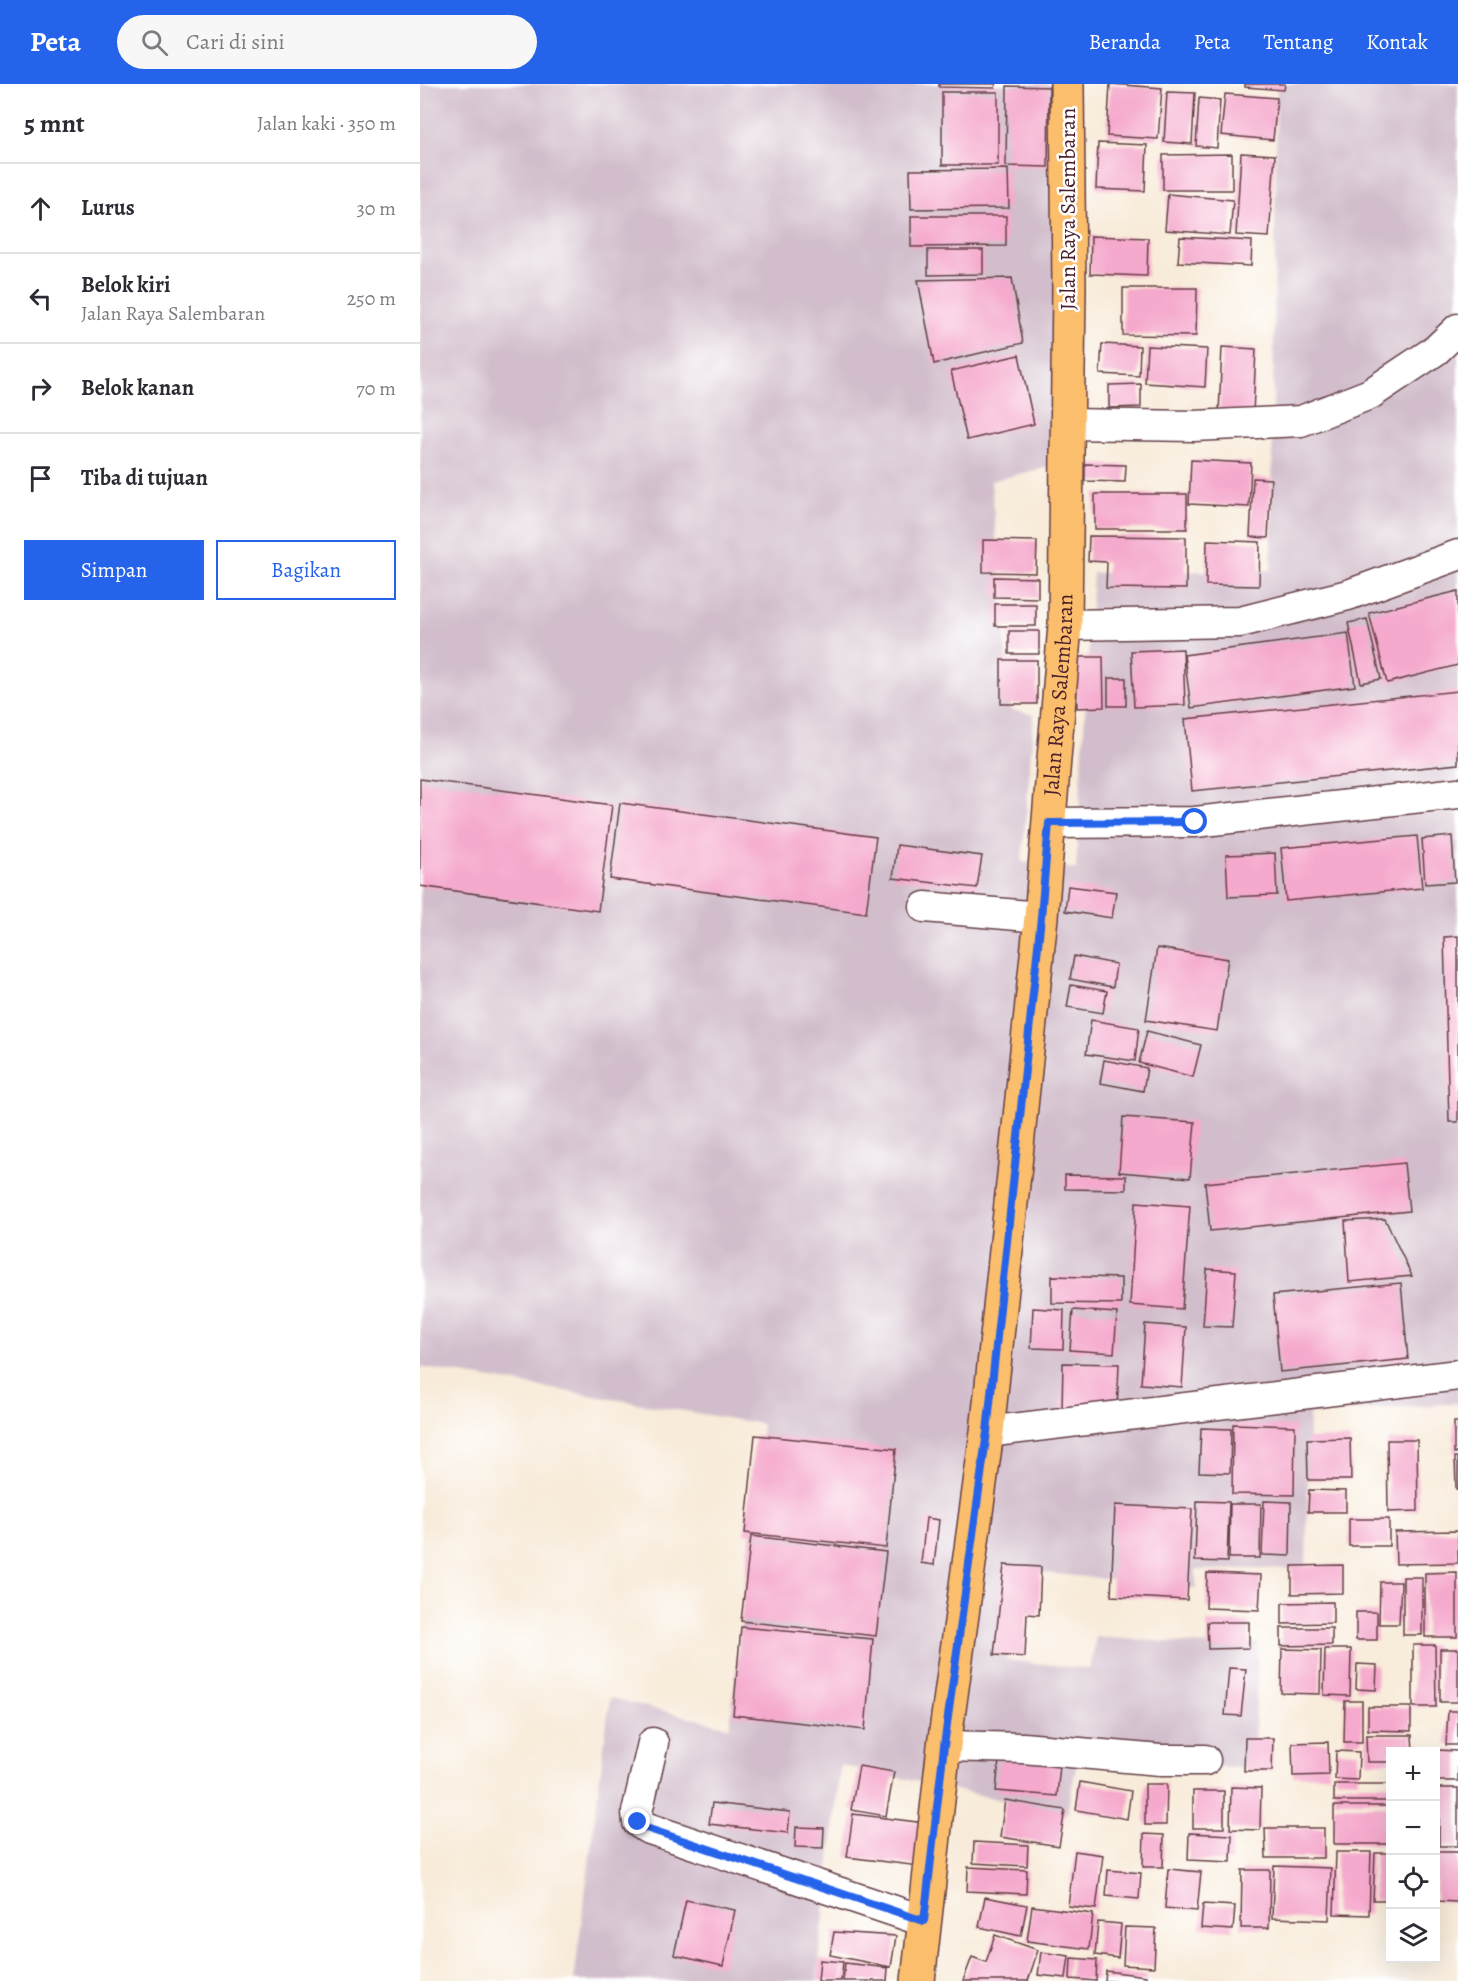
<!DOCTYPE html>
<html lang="id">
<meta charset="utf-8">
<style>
:root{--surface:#fff;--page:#f7f7f7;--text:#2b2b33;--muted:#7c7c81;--line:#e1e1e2;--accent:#2563eb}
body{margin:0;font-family:Alegreya,serif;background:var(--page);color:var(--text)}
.controls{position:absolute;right:18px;bottom:18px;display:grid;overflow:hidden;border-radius:0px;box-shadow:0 6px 24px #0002}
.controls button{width:54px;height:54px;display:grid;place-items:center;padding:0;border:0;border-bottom:2px solid var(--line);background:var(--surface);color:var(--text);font:30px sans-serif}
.stop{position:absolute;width:18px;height:18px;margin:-14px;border:4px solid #2563eb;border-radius:50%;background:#fff}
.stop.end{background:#2563eb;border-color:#fff;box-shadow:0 2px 6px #0008}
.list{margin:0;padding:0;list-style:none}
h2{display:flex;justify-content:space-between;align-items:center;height:78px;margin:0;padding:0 24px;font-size:26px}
h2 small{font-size:20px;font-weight:400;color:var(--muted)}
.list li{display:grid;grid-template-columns:39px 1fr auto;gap:18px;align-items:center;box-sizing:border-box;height:90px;padding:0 24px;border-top:2px solid var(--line)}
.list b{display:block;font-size:22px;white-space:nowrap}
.list p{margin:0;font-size:20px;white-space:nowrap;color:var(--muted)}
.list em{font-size:20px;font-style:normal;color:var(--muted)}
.actions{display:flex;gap:12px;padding:18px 24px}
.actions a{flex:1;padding:14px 0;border:2px solid var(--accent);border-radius:0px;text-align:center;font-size:21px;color:var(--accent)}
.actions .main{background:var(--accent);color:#fff}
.icon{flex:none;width:33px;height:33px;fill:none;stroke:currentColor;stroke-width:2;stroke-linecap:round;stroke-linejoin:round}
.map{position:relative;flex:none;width:1038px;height:1897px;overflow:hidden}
header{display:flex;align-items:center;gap:36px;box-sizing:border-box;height:84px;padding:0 30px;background:var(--accent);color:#fff}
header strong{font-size:28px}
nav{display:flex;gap:33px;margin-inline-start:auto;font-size:21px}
.search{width:420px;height:54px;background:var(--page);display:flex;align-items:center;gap:15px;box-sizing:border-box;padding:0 21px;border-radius:33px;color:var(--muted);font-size:22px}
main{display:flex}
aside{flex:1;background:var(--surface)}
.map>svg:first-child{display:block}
.industrial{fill:#d1bdcb}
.building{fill:#f5a9cc}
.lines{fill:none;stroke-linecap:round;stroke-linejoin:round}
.minor-casing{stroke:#643e45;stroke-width:33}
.major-casing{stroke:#643e45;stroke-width:36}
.minor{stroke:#fff;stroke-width:30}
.major{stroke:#fabe6d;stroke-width:33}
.route{stroke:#2563eb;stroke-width:8}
.labels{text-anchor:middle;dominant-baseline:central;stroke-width:5;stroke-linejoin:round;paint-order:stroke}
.street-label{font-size:22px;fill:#4a1f2b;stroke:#fff}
</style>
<header>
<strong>Peta</strong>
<div class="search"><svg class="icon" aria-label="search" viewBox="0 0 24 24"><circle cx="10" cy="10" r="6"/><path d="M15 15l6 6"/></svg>Cari di sini</div>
<nav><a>Beranda</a><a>Peta</a><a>Tentang</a><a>Kontak</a></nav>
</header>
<main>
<aside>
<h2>5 mnt<small>Jalan kaki · 350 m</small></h2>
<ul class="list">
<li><svg class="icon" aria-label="ahead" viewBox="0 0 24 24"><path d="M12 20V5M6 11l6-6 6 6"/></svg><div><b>Lurus</b></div><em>30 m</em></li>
<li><svg class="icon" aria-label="left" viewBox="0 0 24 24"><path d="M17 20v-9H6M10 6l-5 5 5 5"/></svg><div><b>Belok kiri</b><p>Jalan Raya Salembaran</p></div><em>250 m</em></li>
<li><svg class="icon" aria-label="right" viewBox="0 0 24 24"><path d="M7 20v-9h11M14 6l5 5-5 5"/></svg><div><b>Belok kanan</b></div><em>70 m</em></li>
<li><svg class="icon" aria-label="arrive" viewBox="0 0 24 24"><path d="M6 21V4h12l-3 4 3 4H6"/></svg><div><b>Tiba di tujuan</b></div></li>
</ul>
<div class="actions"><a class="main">Simpan</a><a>Bagikan</a></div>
</aside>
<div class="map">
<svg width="1038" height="1897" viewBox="0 0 1038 1897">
<rect width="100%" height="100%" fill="#fff"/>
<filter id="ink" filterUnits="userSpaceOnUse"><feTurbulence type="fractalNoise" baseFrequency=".0167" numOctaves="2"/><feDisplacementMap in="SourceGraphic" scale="12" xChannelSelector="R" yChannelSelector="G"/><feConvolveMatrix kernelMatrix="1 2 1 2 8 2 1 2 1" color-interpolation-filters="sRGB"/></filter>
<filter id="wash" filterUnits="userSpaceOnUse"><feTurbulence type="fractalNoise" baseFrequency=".008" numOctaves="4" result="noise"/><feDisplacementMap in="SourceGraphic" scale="24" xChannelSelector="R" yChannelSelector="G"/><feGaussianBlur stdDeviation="1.35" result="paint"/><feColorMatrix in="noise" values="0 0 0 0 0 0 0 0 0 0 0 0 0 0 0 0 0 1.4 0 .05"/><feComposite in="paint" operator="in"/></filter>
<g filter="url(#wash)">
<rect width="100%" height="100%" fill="#f8ebd9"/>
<path class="industrial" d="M0 0H635L640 380 571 397 591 626 614 631 602 778 656 785 673 489 851 486 857 0H1038V1319L889 1330 886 1484 776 1486V1504L596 1486 586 1576 670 1585 676 1553 789 1561 838 1559 834 1684 657 1677 647 1730 420 1681 397 1897H154L190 1614 310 1643 342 1340 0 1283Z"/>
<g id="blocks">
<path class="building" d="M519 0H576L575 4 519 3Z
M690 0 742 4 738 55 687 52Z
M825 0H865L864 6 825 3Z
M587 2 629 3 628 83 586 82Z
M522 8H578V81H522Z
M747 8 775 9 772 60 744 58Z
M805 10 857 14 853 56 801 51Z
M779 14 800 16 797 64 776 62Z
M678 59 727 61 725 107 676 105Z
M821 69 855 71 849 153 816 151Z
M812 70V106H743V71Z
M588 85 589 124 491 125 490 86Z
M748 110 813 116 810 151 745 146Z
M491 132H586V162L491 163Z
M671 152 728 154 727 192 670 190Z
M760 153 832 157 831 182 758 178Z
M508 166H563V190L508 191Z
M592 194 603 259 514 280 498 196Z
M703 204H777L776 252 703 251Z
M682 260 720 262 719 292 680 290Z
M727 262 787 265 785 303 725 299Z
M802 263 836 265 833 330 799 329Z
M599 271 614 340 547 356 531 287Z
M721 300V323L689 324V301Z
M771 376 831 379 829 423 769 420Z
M665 380 706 381 705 398 665 397Z
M833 394 851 395 848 454 830 453Z
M675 410H767V445H675Z
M669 452 766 453V505L686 504 687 478 668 477Z
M563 456 617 457 616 489 563 488Z
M787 456 840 458 839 502 786 501Z
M574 493 618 494V514L574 513Z
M1038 507V581L967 599 949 529Z
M575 520H616V542H575Z
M947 535 961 595 941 599 928 539Z
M589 547H619V570H589Z
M928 549 935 602 771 624 764 571Z
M763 565 765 621 714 623 711 567Z
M656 573H683L684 623 657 624Z
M581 576H617V620H581Z
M688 594H706V622H688Z
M1038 607V680L772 707 765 635Z
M0 695 192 721 178 827 0 802Z
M200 719 456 753 446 829 190 795Z
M997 752 1002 804 866 817 861 764Z
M1032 752 1035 798 1005 800 1002 755Z
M477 761 562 772 557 804 473 794Z
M855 769 857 811 808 813 806 771Z
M648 802 696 808 692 834 645 827Z
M1038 852V1038H1029L1024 853Z
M737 864 808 875 797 947 726 936Z
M654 872 696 880 693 903 650 895Z
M651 901 687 907 683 929 647 923Z
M671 936 719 944 715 977 666 970Z
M727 947 781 961 773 993 719 979Z
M684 976 727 984 723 1007 680 999Z
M703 1033 775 1038 770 1094 699 1088Z
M984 1079 989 1127 790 1147 785 1099Z
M645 1091 706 1092V1106L645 1105Z
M716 1118 770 1122 762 1225 710 1221Z
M965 1135 992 1192 929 1198 925 1137Z
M787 1185 816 1187 812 1243 783 1242Z
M632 1192 701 1194V1220L632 1219Z
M981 1199 988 1275 860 1288 853 1211Z
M613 1224 644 1226 643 1265 611 1264Z
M653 1226 697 1229 694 1269 650 1266Z
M725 1240 766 1243 762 1303 721 1300Z
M643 1279 699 1280 697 1327 642 1326Z
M1034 1338H1038V1369H1034Z
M813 1340 875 1342 874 1411 812 1410Z
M781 1344 811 1345 810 1389 779 1388Z
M335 1351 476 1365 466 1464 325 1449Z
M930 1354 931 1396H888L887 1355Z
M967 1356H997L998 1427 968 1428Z
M1035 1373H1038V1405H1036Z
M889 1406 926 1407V1428H888Z
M777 1417 809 1418 807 1478 775 1477Z
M844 1417 871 1418 870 1472 842 1471Z
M810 1420H841L840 1474H809Z
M695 1421 772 1425 767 1516 691 1512Z
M506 1434 519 1436 514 1481 501 1479Z
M929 1435H969V1462H929Z
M1038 1447V1479L976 1480 975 1448Z
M331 1452 466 1468 456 1552 321 1537Z
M584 1481 621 1483 619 1531 607 1530 605 1573 574 1571Z
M923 1481V1509L872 1510V1482Z
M1037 1488V1553H1005V1489Z
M787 1489 841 1491 839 1526 786 1524Z
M983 1493H1002V1551H983Z
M960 1498H981L979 1540H959Z
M913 1518V1539L862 1540V1519Z
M936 1528H957V1556H936Z
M787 1538H829V1564L788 1565Z
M321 1543 453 1555 445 1646 313 1631Z
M861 1544H912V1561L861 1562Z
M993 1561H1015L1016 1623H993Z
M862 1565 901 1566 900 1610 861 1609Z
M905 1565H931L930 1612 904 1611Z
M1020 1565H1038V1618H1020Z
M937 1580 957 1581 956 1606 936 1605Z
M809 1584 826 1585 821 1632 805 1631Z
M925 1617H942V1658H924Z
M948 1623H991V1647L948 1646Z
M1028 1627H1038V1661H1026Z
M946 1651H992L993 1668H970V1678H947Z
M825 1654H853L852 1687H824Z
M908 1658 909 1691 873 1692 872 1659Z
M1016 1666 1038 1667V1697H1016Z
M916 1667 939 1668 938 1696 915 1695Z
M579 1676 640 1681 637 1712 576 1707Z
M439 1682 474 1688 466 1732 431 1726Z
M660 1698 711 1707 707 1735 656 1726Z
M725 1700H747L746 1741H725Z
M914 1700H970V1717H914Z
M811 1703 841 1704 840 1746 810 1745Z
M1019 1704H1038V1762H1019Z
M773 1707H804V1744H773Z
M585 1716 645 1726 639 1762 580 1753Z
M292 1719 370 1728 368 1749 289 1740Z
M914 1722H970V1760H914Z
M433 1730 505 1739 499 1782 427 1773Z
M376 1743 404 1744 403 1764 375 1763Z
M845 1744H904V1774H846Z
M769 1749 812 1751 811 1778 768 1776Z
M724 1750 744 1751 743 1783H723Z
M554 1758 608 1761 607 1782 553 1779Z
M655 1767 683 1771 676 1825 648 1822Z
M916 1768H951L949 1831 914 1830Z
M1016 1768H1038V1818L1016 1817Z
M955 1769H970V1816H953Z
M854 1782 911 1784 909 1836 852 1834Z
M548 1783 607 1786 606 1810 547 1807Z
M748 1785 781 1788 777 1827 745 1824Z
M688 1786 721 1789 719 1815 686 1812Z
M822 1786H850L849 1844H821Z
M565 1813 607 1821 601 1852 559 1843Z
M266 1816 315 1826 303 1882 254 1871Z
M783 1820 815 1822 813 1846 781 1844Z
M612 1822 673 1830 669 1865 607 1857Z
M678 1838 701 1840 698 1874 675 1871Z
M705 1843 736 1844 734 1883 703 1881Z
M414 1848 476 1852 471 1883 410 1871Z
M575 1851 618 1866 608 1897H543L552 1873 566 1878Z
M621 1868 649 1872 646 1894 618 1891Z
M651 1874 677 1876 676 1897 650 1895Z
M400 1876 423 1878 421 1897H398Z
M425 1879 468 1884 467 1897H423Z
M686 1887 726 1892V1897H685Z"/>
</g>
</g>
<g filter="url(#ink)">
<use href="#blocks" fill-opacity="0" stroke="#643e45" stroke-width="1.5"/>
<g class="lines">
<defs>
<path id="minor" d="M647 340 774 342 881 337 950 310 1016 266 1038 245
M645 541 820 538 928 511 1038 471
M629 739 775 738 1038 709
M505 823 621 833
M567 1348 1038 1291
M233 1659 217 1728 218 1738 227 1744 504 1837
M524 1662 603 1664 740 1676H785"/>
<g id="major">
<path id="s1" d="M498 1897 524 1662 567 1348 621 833 645 541 649 203 647 0"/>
</g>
</defs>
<use href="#minor" class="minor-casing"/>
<use href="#major" class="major-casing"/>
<use href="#minor" class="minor"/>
<use href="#major" class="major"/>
</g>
</g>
<g class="lines" filter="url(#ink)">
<path class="route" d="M218 1738 226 1744 504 1837 524 1662 567 1348 621 833 629 739 775 738"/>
</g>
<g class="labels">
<g class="street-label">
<text transform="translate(648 125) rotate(-90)">Jalan Raya Salembaran</text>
<text stroke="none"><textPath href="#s1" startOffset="1294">Jalan Raya Salembaran</textPath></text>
</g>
</g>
</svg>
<div class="controls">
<button>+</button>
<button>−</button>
<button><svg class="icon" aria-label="locate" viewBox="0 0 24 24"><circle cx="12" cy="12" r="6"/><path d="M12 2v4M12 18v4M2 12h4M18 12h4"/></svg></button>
<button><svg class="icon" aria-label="layers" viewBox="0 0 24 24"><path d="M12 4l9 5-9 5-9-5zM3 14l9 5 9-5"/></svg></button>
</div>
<div class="stop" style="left:775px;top:738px"></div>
<div class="stop end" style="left:218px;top:1738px"></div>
</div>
</main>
